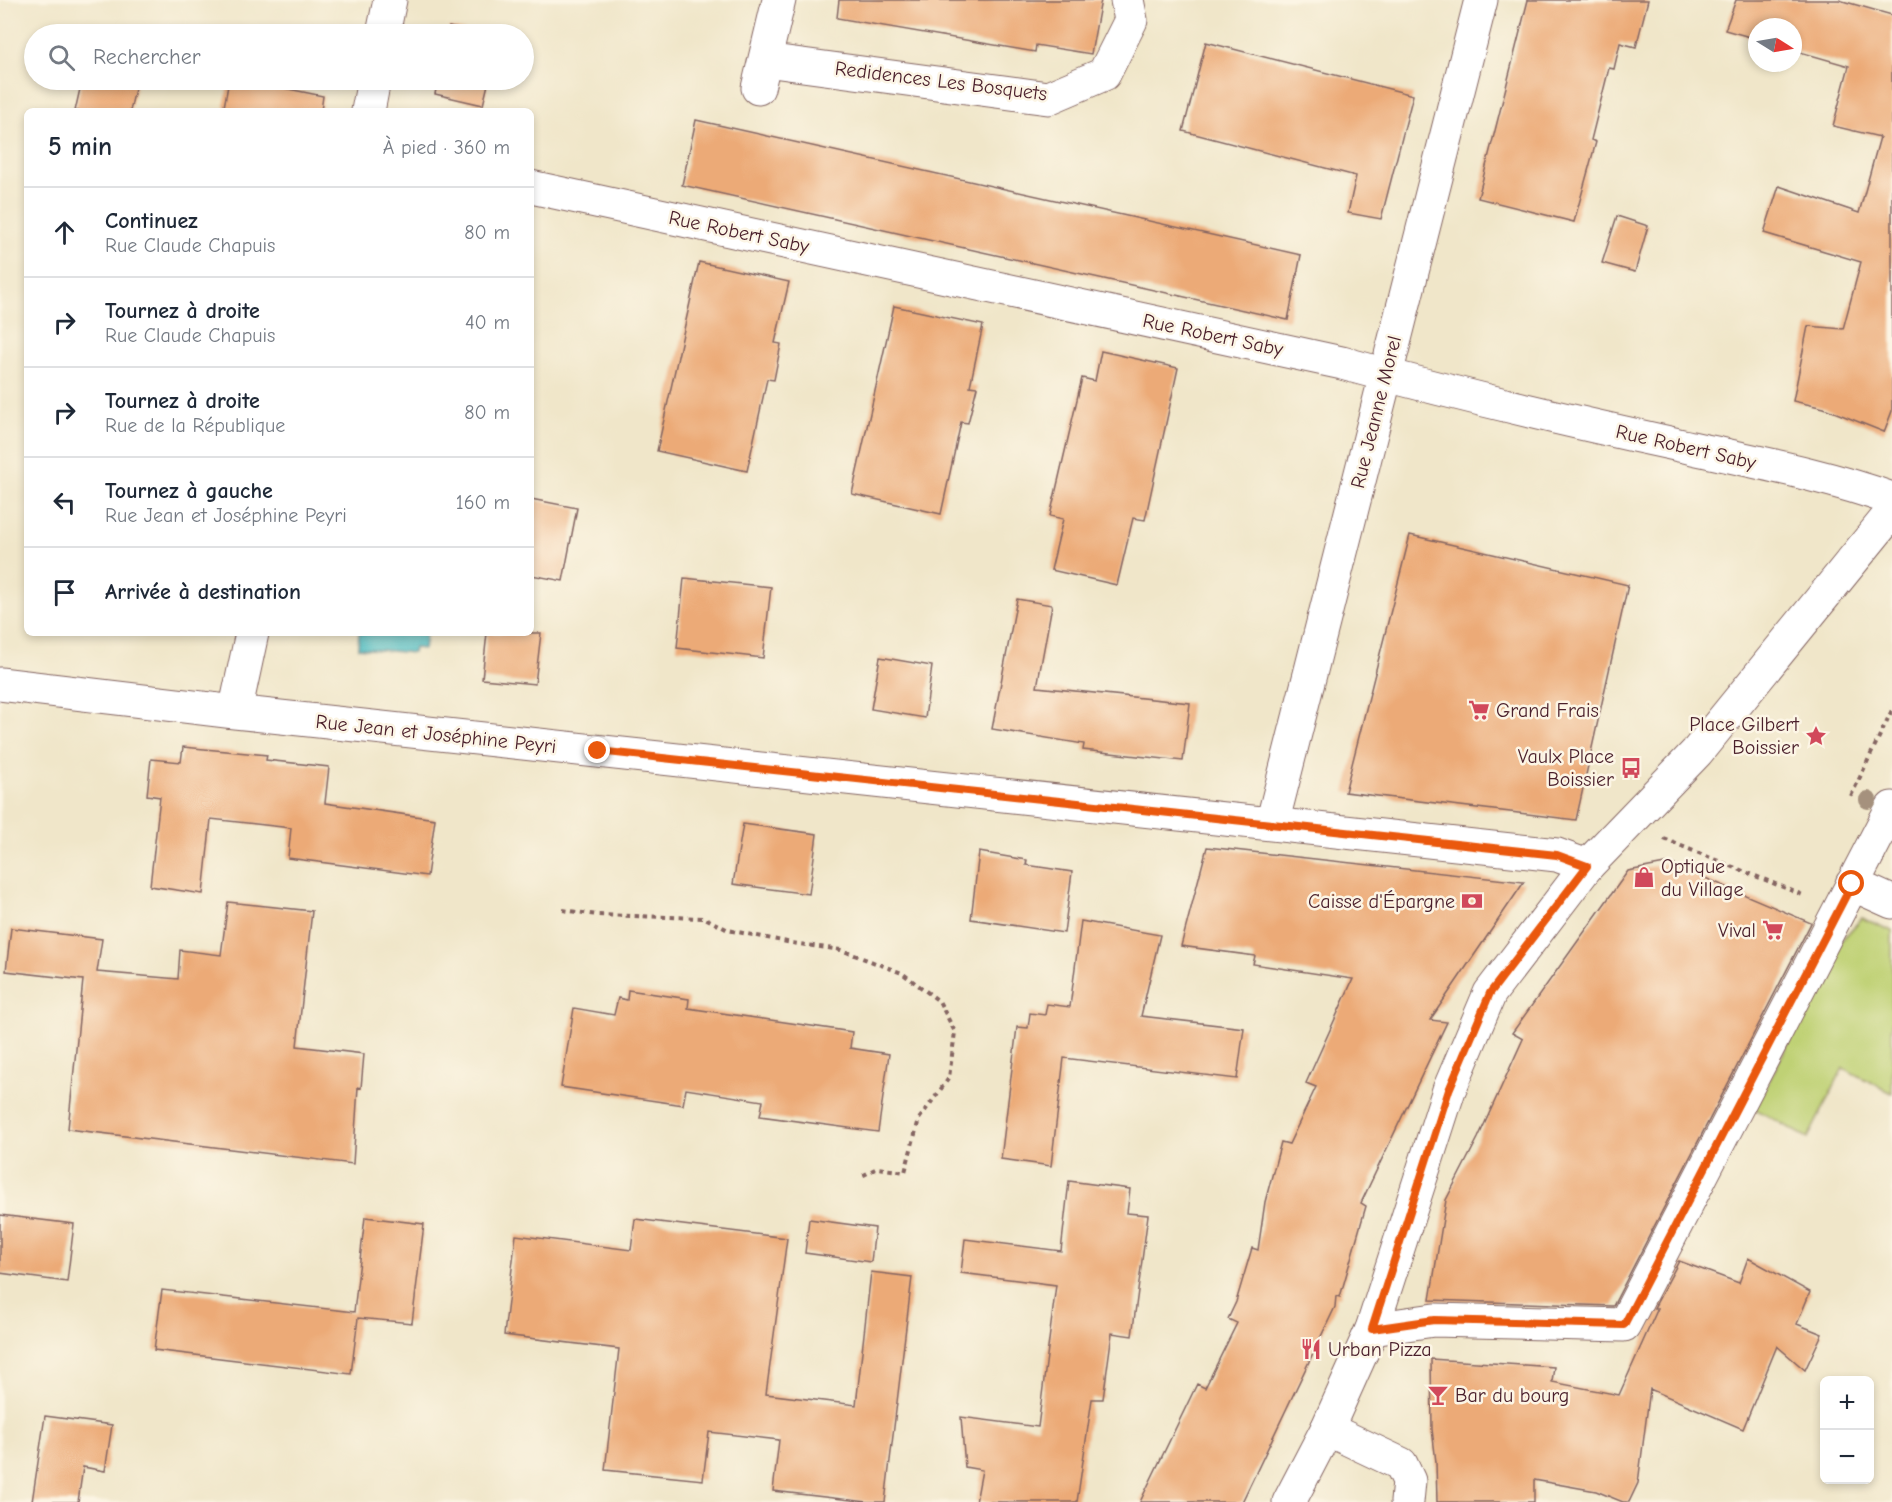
<!DOCTYPE html>
<html lang="fr">
<meta charset="utf-8">
<style>
:root{--surface:#fff;--page:#f2f2f3;--text:#1f2937;--muted:#747a83;--line:#e0e1e3}
body{margin:0;font-family:"Comic Neue",sans-serif;background:var(--page);color:var(--text)}
.controls{position:absolute;right:18px;bottom:18px;display:grid;overflow:hidden;border-radius:9px;box-shadow:0 3px 9px #0003}
.controls button{width:54px;height:54px;display:grid;place-items:center;padding:0;border:0;border-bottom:2px solid var(--line);background:var(--surface);color:var(--text);font:30px sans-serif}
.compass{position:absolute;left:1748px;top:18px;width:54px;height:54px;border-radius:50%;background:var(--surface);box-shadow:0 3px 9px #0003;rotate:101deg}
.stop{position:absolute;width:18px;height:18px;margin:-14px;border:4px solid #ea580c;border-radius:50%;background:#fff}
.stop.end{background:#ea580c;border-color:#fff;box-shadow:0 2px 6px #0008}
.list{margin:0;padding:0;list-style:none}
h2{display:flex;justify-content:space-between;align-items:center;height:78px;margin:0;padding:0 24px;font-size:26px}
h2 small{font-size:20px;font-weight:400;color:var(--muted)}
.list li{display:grid;grid-template-columns:39px 1fr auto;gap:18px;align-items:center;box-sizing:border-box;height:90px;padding:0 24px;border-top:2px solid var(--line)}
.list b{display:block;font-size:22px;white-space:nowrap}
.list p{margin:0;font-size:20px;white-space:nowrap;color:var(--muted)}
.list em{font-size:20px;font-style:normal;color:var(--muted)}
.icon{flex:none;width:33px;height:33px;fill:none;stroke:currentColor;stroke-width:2;stroke-linecap:round;stroke-linejoin:round}
.map{position:relative;flex:none;width:1892px;height:1502px;overflow:hidden}
.search{position:absolute;background:var(--surface);box-shadow:0 3px 9px #0003;left:24px;top:24px;width:510px;height:66px;display:flex;align-items:center;gap:15px;box-sizing:border-box;padding:0 21px;border-radius:33px;color:var(--muted);font-size:22px}
.panel{position:absolute;background:var(--surface);box-shadow:0 3px 9px #0003;left:24px;top:108px;width:510px;height:528px;border-radius:9px}
.map>svg:first-child{display:block}
.green{fill:#bfd175;stroke:#847850;stroke-width:1.5}
.water{fill:#4cbbc1;stroke:#4b6d76;stroke-width:1.5}
.building{fill:#ecaa77}
.lines{fill:none;stroke-linecap:round;stroke-linejoin:round}
.street-casing{stroke:#846562;stroke-width:35}
.secondary-casing{stroke:#846562;stroke-width:35}
.path{stroke:#846562;stroke-width:4;stroke-dasharray:4.5 4.5;stroke-linecap:butt}
.street{stroke:#fff;stroke-width:33}
.secondary{stroke:#fff;stroke-width:33}
.tree{fill:#a5917d}
.route{stroke:#ea580c;stroke-width:8}
.labels{text-anchor:middle;dominant-baseline:central;stroke-width:5;stroke-linejoin:round;paint-order:stroke}
.street-label{font-size:20px;fill:#4a1f2b;stroke:#fcf5e5}
.poi-label{font-size:20px;fill:#4a1f2b;stroke:#fcf5e5;text-anchor:start}
</style>
<div class="map">
<svg width="1892" height="1502" viewBox="0 0 1892 1502">
<rect width="100%" height="100%" fill="#fcf5e5"/>
<filter id="ink" filterUnits="userSpaceOnUse"><feTurbulence type="fractalNoise" baseFrequency=".0167" numOctaves="2"/><feDisplacementMap in="SourceGraphic" scale="12" xChannelSelector="R" yChannelSelector="G"/><feConvolveMatrix kernelMatrix="1 2 1 2 8 2 1 2 1" color-interpolation-filters="sRGB"/></filter>
<filter id="wash" filterUnits="userSpaceOnUse"><feTurbulence type="fractalNoise" baseFrequency=".008" numOctaves="4" result="noise"/><feDisplacementMap in="SourceGraphic" scale="24" xChannelSelector="R" yChannelSelector="G"/><feGaussianBlur stdDeviation="1.35" result="paint"/><feColorMatrix in="noise" values="0 0 0 0 0 0 0 0 0 0 0 0 0 0 0 0 0 1.4 0 .05"/><feComposite in="paint" operator="in"/></filter>
<g filter="url(#wash)">
<rect width="100%" height="100%" fill="#f0e6c9"/>
<path class="green" d="M1862 918 1892 931V1093L1843 1068 1808 1138 1755 1109 1839 943Z"/>
<path class="water" d="M359 633H426L424 649 414 648 413 653 358 648Z"/>
<g id="blocks">
<path class="building" d="M839 0H1101L1091 54 1036 45 1035 52 837 18Z
M1528 0H1648L1636 47 1620 43 1614 69 1609 68 1591 140 1596 142 1574 222 1478 198Z
M1736 0H1839L1892 15V411L1884 432 1824 408 1793 401 1808 326 1843 329 1861 262 1764 233 1779 186 1859 213 1880 137 1833 126 1849 66 1793 50V27H1757V39L1725 30Z
M449 27 482 34H448Z
M1206 42 1413 95 1381 219 1348 213 1356 176 1183 131Z
M82 80H137L130 111H75Z
M229 80H245L323 96 321 111H241L224 107Z
M438 80H489L483 105 435 94Z
M696 120 1301 255 1288 320 682 185Z
M1617 216 1648 226 1635 272 1602 263Z
M699 262 789 282 775 343 781 344 774 380 767 379 747 471 657 451Z
M894 306 983 325 970 386 977 387 968 423 961 422 941 514 852 494Z
M1101 351 1178 368 1145 520 1133 518 1117 585 1051 570 1063 519 1050 516 1082 378 1095 381Z
M531 499 577 508 563 581 531 575Z
M1410 535 1628 585 1576 820 1345 792Z
M684 578 771 587 763 658 677 648Z
M1017 599 1052 605 1037 687 1190 703 1183 761 1083 750 1084 744 992 729Z
M487 633H541L535 684 482 679Z
M880 657 932 666 925 718 871 709Z
M183 747 267 755 266 760 329 767 325 803 435 819 427 876 288 858 291 828 211 819 203 894 150 886 160 797 147 795 151 759 181 762Z
M743 824 817 834 809 894 733 884Z
M1207 847 1524 882 1430 1020 1447 1022 1361 1203 1366 1206 1340 1297 1336 1296 1335 1307 1242 1502H1140L1197 1384 1205 1388 1237 1323 1228 1319 1236 1302 1252 1248 1258 1250 1265 1202 1281 1142 1289 1144 1316 1087 1306 1083 1353 979 1253 964 1255 956 1181 946Z
M979 852 1027 860 1026 865 1072 872 1064 933 971 919Z
M1670 863 1811 923 1613 1306 1430 1300 1446 1200 1478 1138 1523 1039 1512 1033 1628 871Z
M228 902 312 911 297 1046 364 1054 361 1088 358 1087 353 1164 68 1129 83 980 6 971 11 928 102 939 97 972 178 979 180 950 221 955Z
M1081 921 1160 935 1141 1016 1244 1028 1237 1079 1064 1058 1051 1166 1001 1159 1017 1027 1028 1028 1030 1013 1045 1015 1047 1004 1070 1007Z
M628 990 689 999 688 1008 852 1032 850 1048 889 1054 878 1132 760 1116 763 1101 686 1089 683 1105 561 1087 574 1008 614 1015 618 998 627 1000Z
M1069 1181 1130 1189 1127 1213 1148 1215 1132 1336 1112 1333 1103 1399H1092L1077 1502H976L982 1470 965 1467 961 1417 1038 1427 1056 1285 961 1273 965 1239 1061 1251Z
M0 1215 74 1224 67 1282 0 1273Z
M365 1217 424 1224 412 1323 358 1318 351 1374 154 1350 162 1290 354 1312Z
M635 1219 787 1238 766 1394 856 1405 871 1272 912 1277 885 1502H868L773 1491 779 1440 709 1432 703 1480 605 1470 619 1349 504 1335 516 1235 631 1250Z
M809 1219 875 1228 871 1262 805 1253Z
M1748 1258 1810 1292 1797 1324 1822 1334 1805 1370 1777 1346 1743 1429 1650 1389 1638 1483 1629 1502H1623L1596 1491 1534 1480V1502H1437L1436 1462 1432 1429 1431 1359 1554 1367 1552 1382 1619 1395 1658 1308H1654L1679 1261 1739 1283Z
M45 1416 112 1425 105 1471 83 1467 78 1502H32Z"/>
</g>
</g>
<g filter="url(#ink)">
<use href="#blocks" fill-opacity="0" stroke="#846562" stroke-width="1.5"/>
<g class="lines">
<defs>
<path id="street" d="M383 34 390 0
M765 60 1048 98 1104 74 1131 20 1127 0
M758 88 779 0
M368 111 374 80
M531 187 1342 363C1451 393 1560 419 1670 443 1745 460 1820 473 1892 499
M0 684 235 712 1557 855 1587 866
M235 712 252 633
M1272 824 1481 0
M1852 884 1892 902
M1372 1329 1434 1320 1624 1325 1892 808
M1327 1429 1401 1464 1409 1481 1407 1502"/>
<path id="secondary" d="M1289 1502 1327 1429 1372 1329 1449 1090 1490 993 1587 866 1697 752 1892 512"/>
</defs>
<use href="#street" class="street-casing"/>
<use href="#secondary" class="secondary-casing"/>
<path class="path" d="M1851 796 1892 710
M1664 839 1805 896
M563 910 597 915 705 918 728 930 792 943 841 950 902 973 939 1001 955 1032 949 1078 919 1119 905 1172 877 1168 862 1176"/>
<use href="#street" class="street"/>
<use href="#secondary" class="secondary"/>
</g>
<circle class="tree" cx="1868" cy="800" r="9"/>
</g>
<g class="lines" filter="url(#ink)">
<path class="route" d="M598 751 1557 855 1587 866 1490 993 1449 1090 1372 1329 1434 1320 1624 1325 1852 884"/>
</g>
<defs>
<symbol id="supermarket-bare" viewBox="-9 -9 18 18"><path d="M-6-5.5h2.5l.6 2H6L4.5 2H-2.5L-4.4-4H-6ZM-1.5 3.2a1.3 1.3 0 1 0 .1 0ZM3 3.2a1.3 1.3 0 1 0 .1 0Z" fill="#d1495b" stroke="#fcf5e5" stroke-width="2.5" paint-order="stroke"/></symbol>
<symbol id="sight-bare" viewBox="-9 -9 18 18"><path d="M0-6L1.8-2.2L6-1.7L2.9 1.2L3.7 5.4L0 3.3L-3.7 5.4L-2.9 1.2L-6-1.7L-1.8-2.2Z" fill="#d1495b" stroke="#fcf5e5" stroke-width="2.5" paint-order="stroke"/></symbol>
<symbol id="bus-bare" viewBox="-9 -9 18 18"><path d="M-5-6H5V4H4V6H2V4H-2V6H-4V4H-5ZM-3.5-4V0h7V-4ZM-3.5 1.2v1.5H-2V1.2ZM2 1.2v1.5H3.5V1.2Z" fill="#d1495b" stroke="#fcf5e5" stroke-width="2.5" paint-order="stroke"/></symbol>
<symbol id="shop-bare" viewBox="-9 -9 18 18"><path d="M-5-2.5h2.3a2.7 3.5 0 0 1 5.4 0H5L5.5 6h-11ZM-1.5-2.5h3a1.5 2.3 0 0 0-3 0Z" fill="#d1495b" stroke="#fcf5e5" stroke-width="2.5" paint-order="stroke"/></symbol>
<symbol id="bank-bare" viewBox="-9 -9 18 18"><path d="M-6-4H6V4H-6ZM0-2.3a2.3 2.3 0 1 0 0 4.6a2.3 2.3 0 1 0 0-4.6Z" fill="#d1495b" stroke="#fcf5e5" stroke-width="2.5" paint-order="stroke"/></symbol>
<symbol id="restaurant-bare" viewBox="-9 -9 18 18"><path d="M-5-6h1v4h1v-4h1v4h1v-4h1v5L-1.5 .5V6h-2V.5L-5-1ZM5-6V6H3V1.5H1.5Q1.5-4 5-6Z" fill="#d1495b" stroke="#fcf5e5" stroke-width="2.5" paint-order="stroke"/></symbol>
<symbol id="bar-bare" viewBox="-9 -9 18 18"><path d="M-6-5H6L.8 .8V4.5H3.5V6h-7V4.5H-.8V.8Z" fill="#d1495b" stroke="#fcf5e5" stroke-width="2.5" paint-order="stroke"/></symbol>
</defs>
<g fill-rule="evenodd">
<use href="#supermarket-bare" x="1464" y="695" width="30" height="30"/>
<use href="#sight-bare" x="1801" y="721" width="30" height="30"/>
<use href="#bus-bare" x="1616" y="753" width="30" height="30"/>
<use href="#shop-bare" x="1629" y="862" width="30" height="30"/>
<use href="#bank-bare" x="1457" y="886" width="30" height="30"/>
<use href="#supermarket-bare" x="1758" y="915" width="30" height="30"/>
<use href="#restaurant-bare" x="1296" y="1334" width="30" height="30"/>
<use href="#bar-bare" x="1423" y="1380" width="30" height="30"/>
</g>
<g class="labels">
<g class="street-label">
<text transform="translate(941 81) rotate(7)">Redidences Les Bosquets</text>
<text transform="translate(739 232) rotate(12)">Rue Robert Saby</text>
<text transform="translate(1213 335) rotate(12)">Rue Robert Saby</text>
<text transform="translate(1376 412) rotate(-76)">Rue Jeanne Morel</text>
<text transform="translate(1686 447) rotate(13)">Rue Robert Saby</text>
<text transform="translate(436 734) rotate(6)">Rue Jean et Joséphine Peyri</text>
</g>
<g class="poi-label">
<text x="1496" y="710">Grand Frais</text>
<text x="1799" y="724" text-anchor="end">Place Gilbert<tspan x="1799" dy="23">Boissier</tspan></text>
<text x="1614" y="756" text-anchor="end">Vaulx Place<tspan x="1614" dy="23">Boissier</tspan></text>
<text x="1661" y="866">Optique<tspan x="1661" dy="23">du Village</tspan></text>
<text x="1455" y="901" text-anchor="end">Caisse d'Épargne</text>
<text x="1756" y="930" text-anchor="end">Vival</text>
<text x="1328" y="1349">Urban Pizza</text>
<text x="1455" y="1395">Bar du bourg</text>
</g>
</g>
</svg>
<div class="controls">
<button>+</button>
<button>−</button>
</div>
<svg class="compass" viewBox="-18 -18 36 36"><path d="M0-13l5 13h-10z" fill="#e53935"/><path d="M0 13l5-13h-10z" fill="#747a83"/></svg>
<div class="stop" style="left:1852px;top:884px"></div>
<div class="stop end" style="left:598px;top:751px"></div>
<div class="search"><svg class="icon" aria-label="search" viewBox="0 0 24 24"><circle cx="10" cy="10" r="6"/><path d="M15 15l6 6"/></svg>Rechercher</div>
<section class="panel">
<h2>5 min<small>À pied · 360 m</small></h2>
<ul class="list">
<li><svg class="icon" aria-label="ahead" viewBox="0 0 24 24"><path d="M12 20V5M6 11l6-6 6 6"/></svg><div><b>Continuez</b><p>Rue Claude Chapuis</p></div><em>80 m</em></li>
<li><svg class="icon" aria-label="right" viewBox="0 0 24 24"><path d="M7 20v-9h11M14 6l5 5-5 5"/></svg><div><b>Tournez à droite</b><p>Rue Claude Chapuis</p></div><em>40 m</em></li>
<li><svg class="icon" aria-label="right" viewBox="0 0 24 24"><path d="M7 20v-9h11M14 6l5 5-5 5"/></svg><div><b>Tournez à droite</b><p>Rue de la République</p></div><em>80 m</em></li>
<li><svg class="icon" aria-label="left" viewBox="0 0 24 24"><path d="M17 20v-9H6M10 6l-5 5 5 5"/></svg><div><b>Tournez à gauche</b><p>Rue Jean et Joséphine Peyri</p></div><em>160 m</em></li>
<li><svg class="icon" aria-label="arrive" viewBox="0 0 24 24"><path d="M6 21V4h12l-3 4 3 4H6"/></svg><div><b>Arrivée à destination</b></div></li>
</ul>
</section>
</div>
